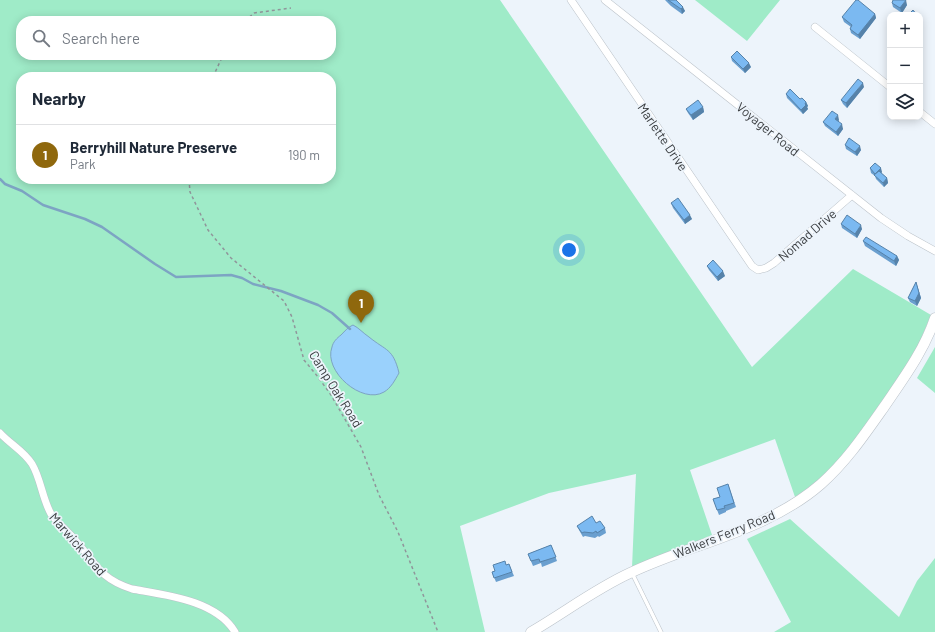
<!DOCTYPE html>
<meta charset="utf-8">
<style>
:root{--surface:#fff;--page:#f2f2f3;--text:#1f2937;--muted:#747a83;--line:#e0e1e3;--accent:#8f680d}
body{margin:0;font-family:Barlow,sans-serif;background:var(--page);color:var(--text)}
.controls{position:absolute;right:12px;top:12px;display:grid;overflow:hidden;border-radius:8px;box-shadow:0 2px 10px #0003}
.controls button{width:36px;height:36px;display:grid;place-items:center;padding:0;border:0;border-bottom:1px solid var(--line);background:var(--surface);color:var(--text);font:20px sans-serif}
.you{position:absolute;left:569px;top:250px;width:14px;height:14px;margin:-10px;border:3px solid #fff;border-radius:50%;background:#1a73e8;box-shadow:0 0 0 6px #1a73e833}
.badge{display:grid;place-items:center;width:26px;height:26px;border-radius:50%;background:var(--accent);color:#fff;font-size:13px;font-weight:700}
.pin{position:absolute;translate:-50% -33px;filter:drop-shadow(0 1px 2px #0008)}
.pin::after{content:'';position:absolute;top:21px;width:14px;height:12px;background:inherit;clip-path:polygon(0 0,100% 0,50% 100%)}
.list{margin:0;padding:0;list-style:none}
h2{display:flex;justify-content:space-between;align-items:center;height:52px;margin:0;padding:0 16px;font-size:17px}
h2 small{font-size:13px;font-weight:400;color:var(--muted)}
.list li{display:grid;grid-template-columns:26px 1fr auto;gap:12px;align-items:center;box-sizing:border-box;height:60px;padding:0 16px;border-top:1px solid var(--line)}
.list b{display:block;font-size:15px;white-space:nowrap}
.list p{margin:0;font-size:13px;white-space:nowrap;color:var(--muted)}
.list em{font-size:13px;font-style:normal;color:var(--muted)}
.icon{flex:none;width:22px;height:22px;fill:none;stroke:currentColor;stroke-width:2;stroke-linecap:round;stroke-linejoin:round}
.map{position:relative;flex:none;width:935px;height:632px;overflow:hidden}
.search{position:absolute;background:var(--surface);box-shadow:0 2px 10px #0003;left:16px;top:16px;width:320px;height:44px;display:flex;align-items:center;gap:10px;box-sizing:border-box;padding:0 14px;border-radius:16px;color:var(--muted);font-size:15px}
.panel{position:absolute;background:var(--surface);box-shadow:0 2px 10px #0003;left:16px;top:72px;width:320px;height:112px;border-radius:16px}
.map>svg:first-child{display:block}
.green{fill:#9febc8;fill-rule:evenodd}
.water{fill:#9ad1fc;stroke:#7da4c3}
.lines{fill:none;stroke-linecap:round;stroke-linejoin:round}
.stream{stroke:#7da4c3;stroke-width:2.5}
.lane-casing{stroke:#bbc2c9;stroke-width:4.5}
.street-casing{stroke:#bbc2c9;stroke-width:8}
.secondary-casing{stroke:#bbc2c9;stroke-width:11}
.path{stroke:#90959a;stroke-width:1.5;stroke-dasharray:3 3;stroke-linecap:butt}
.lane{stroke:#fff;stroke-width:3.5}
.street{stroke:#fff;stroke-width:7}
.secondary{stroke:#fff;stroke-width:10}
.wall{fill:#6a9fcf}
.shaded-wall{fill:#5682a9}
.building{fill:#7bb9f1;stroke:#5682a9}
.labels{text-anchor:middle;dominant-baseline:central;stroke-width:3.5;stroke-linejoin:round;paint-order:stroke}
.street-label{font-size:13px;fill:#393c3f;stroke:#edf4fb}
</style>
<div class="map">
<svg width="935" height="632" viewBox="0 0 935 632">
<rect width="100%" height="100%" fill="#edf4fb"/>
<path class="green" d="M0 0H500L752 367 853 269 931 315 924 332 915 352 901 374 847 451 816 483 795 497 775 439 690 470 712 535 632 568 636 474 549 493 460 526 485 632H0ZM21 21H331V55H21ZM21 77H331V179H21Z
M695 0H780L747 41Z
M935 347V393L917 378Z
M790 519 899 617 917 581 935 558V632H774L791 622 747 539Z"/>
<path class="water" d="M353 325C359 328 363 333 369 337 386 351 393 348 399 373 395 380 391 388 384 392 362 405 323 371 332 347 333 342 337 338 341 335 345 331 348 327 353 325Z"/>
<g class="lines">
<path class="stream" d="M0 179 5 184 22 191 43 205 85 219 102 227 155 264 176 277 231 275 242 278 253 284 281 291 318 305 332 313 350 329"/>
<defs>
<path id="lane" d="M632 573 661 632"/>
<path id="street" d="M571 0 752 266 758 270 766 268 774 263 852 195
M605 0 881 218 908 236 935 251
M815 27 890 87
M920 112 935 124
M0 433C10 444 24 451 32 464 41 479 42 498 51 514 58 524 68 531 76 541 96 564 100 579 132 589 165 595 216 600 235 632"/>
<path id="secondary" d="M531 632C564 613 595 589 630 573 693 543 767 531 821 484 846 462 865 434 884 407 903 379 924 351 935 318"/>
</defs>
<use href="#lane" class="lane-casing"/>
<use href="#street" class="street-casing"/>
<use href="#secondary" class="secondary-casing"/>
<path class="path" d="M245 21 254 13 291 8
M213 77 223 55
M189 179 190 192 208 230 231 258 284 301 292 317 304 360 318 377 331 395 361 447 379 495 398 532 438 632"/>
<use href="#lane" class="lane"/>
<use href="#street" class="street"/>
<use href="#secondary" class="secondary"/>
</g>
<path class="wall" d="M665 0H676L685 11 682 14 671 6Z
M892 3 907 5 902 13 893 7Z
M875 14 876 18 860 39 851 33 850 29 851 27 844 22 842 17Z
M731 57 751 67 745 73 732 61Z
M864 87 847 108 843 104 841 100Z
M786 94 806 102 808 106 807 107 808 109 803 114 787 98Z
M703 107 704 112 693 120 688 113 686 109Z
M839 120 838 122 843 129 838 136 825 126 823 122Z
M845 145 861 150 857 156 846 149Z
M870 168 882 172 881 173 887 178 888 183 884 187 876 179 875 176 871 173Z
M671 203 692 219 685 224 673 208Z
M841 224 862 229 857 238 842 228Z
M863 241 897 256 899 260 896 266 865 246Z
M707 266 725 276 718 281 709 270Z
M916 282 921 298 917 306 910 302 908 298Z
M728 484 736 507 726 511V512L719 515 713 499 720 497Z
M596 523 605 528 606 533 599 537 598 536 595 538 585 536 583 537 579 530 577 526Z
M551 545 557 561 542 567 541 563 533 566 528 554Z
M509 564 514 576 496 582 492 572 495 571 506 565Z"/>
<path class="shaded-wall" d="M906 0 907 5 902 13 900 8Z
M683 7 685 11 682 14 681 9Z
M875 14 876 18 860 39 858 35Z
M749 63 751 67 745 73 743 69Z
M863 83 864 87 847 108 846 103Z
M806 102 808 106 807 107 808 109 803 114 801 110Z
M703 107 704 112 693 120 691 115Z
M838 115 839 120 836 124 835 119Z
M842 124 843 129 838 136 836 132Z
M860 146 861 150 857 156 855 152Z
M881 168 882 172 877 178 875 174Z
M887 178 888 183 884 187 883 183Z
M690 215 692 219 685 224 684 220Z
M861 225 862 229 857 238 855 234Z
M897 256 899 260 896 266 894 261Z
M723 271 725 276 718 281 717 277Z
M916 282 921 298 917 306 915 301Z"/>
<path class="building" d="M668 0H676L683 7 681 9Z
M856 0H858L875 14 858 35 850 29 852 25 842 17Z
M893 0H906L900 8 892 3Z
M913 10 917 15H908Z
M737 51 749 63 743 69 731 57Z
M858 79 863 83 846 103 841 100Z
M790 89 800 99 802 98 806 102 805 104 806 105 801 110 786 94Z
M698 100 703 107 691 115 686 109Z
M832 111 838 115 835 119 842 124 836 132 823 122Z
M849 138 860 146 855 152 845 145Z
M875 163 881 168 875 174 870 168Z
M879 171 887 178 883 183 874 175Z
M678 198 690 215 684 220 671 203Z
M847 215 861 225 855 234 841 224Z
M866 237 897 256 894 261 863 241Z
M713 260 723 271 717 277 707 266Z
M916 282 919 293 915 301 908 298Z
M728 484 734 503 724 506 725 508 717 510 713 499 720 497 717 488Z
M592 516 596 523 600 521 605 528 597 533 596 531 593 533 584 532 582 533 577 526Z
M551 545 556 557 540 562 539 559 531 561 528 554Z
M505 561 506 565 509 564 512 572 494 578 492 572 495 571 493 565Z"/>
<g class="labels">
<g class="street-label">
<text transform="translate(768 129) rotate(39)">Voyager Road</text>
<text transform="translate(663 137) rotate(56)">Marlette Drive</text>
<text transform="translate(807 235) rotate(-41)">Nomad Drive</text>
<text transform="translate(336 389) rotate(58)">Camp Oak Road</text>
<text transform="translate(724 534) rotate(-22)">Walkers Ferry Road</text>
<text transform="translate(78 544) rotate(49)">Marwick Road</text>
</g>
</g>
</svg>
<div class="controls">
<button>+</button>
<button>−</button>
<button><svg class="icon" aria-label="layers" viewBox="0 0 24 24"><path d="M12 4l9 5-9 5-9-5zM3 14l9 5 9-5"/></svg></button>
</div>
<div class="you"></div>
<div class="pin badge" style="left:361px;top:323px">1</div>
<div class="search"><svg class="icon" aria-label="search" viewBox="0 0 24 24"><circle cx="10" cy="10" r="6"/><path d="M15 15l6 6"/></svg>Search here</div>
<section class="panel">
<h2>Nearby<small></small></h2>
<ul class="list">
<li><span class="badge">1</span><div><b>Berryhill Nature Preserve</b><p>Park</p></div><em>190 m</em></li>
</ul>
</section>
</div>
